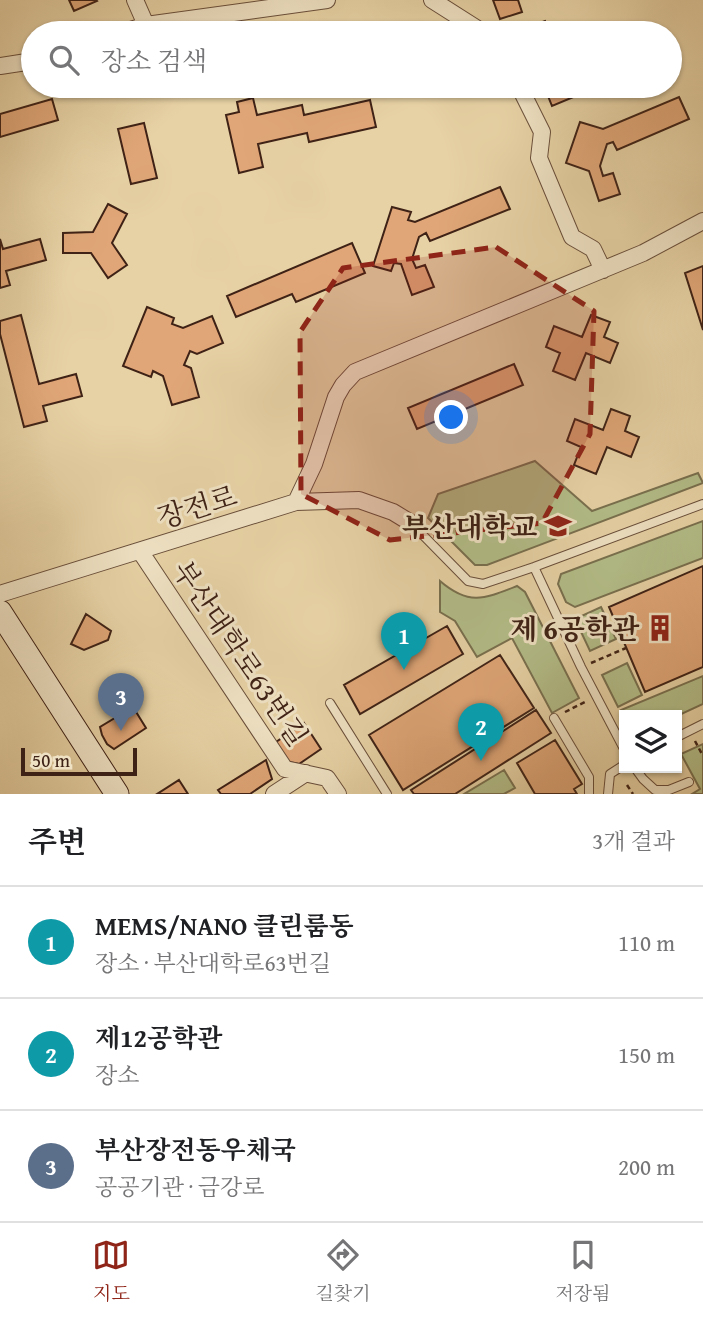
<!DOCTYPE html>
<html lang="ko">
<meta charset="utf-8">
<style>
:root{--surface:#fff;--page:#f6f6f6;--text:#202124;--muted:#757577;--line:#e0e0e0;--accent:#8f2418}
body{margin:0;font-family:"Gentium Book Plus","Noto Serif KR",serif;background:var(--page);color:var(--text)}
.controls{position:absolute;right:21px;bottom:21px;display:grid;overflow:hidden;border-radius:0px;box-shadow:0 2px 5px #0004}
.controls button{width:63px;height:63px;display:grid;place-items:center;padding:0;border:0;border-bottom:2px solid var(--line);background:var(--surface);color:var(--text);font:35px sans-serif}
.scale{position:absolute;left:21px;bottom:18px;width:116px;box-sizing:border-box;padding-left:7px;border:4px solid #3f2216;border-top:0;font-size:19px;line-height:24px;white-space:nowrap;color:#3f2216;-webkit-text-stroke:5px #efe2c4;paint-order:stroke}
.you{position:absolute;left:452px;top:418px;width:24px;height:24px;margin:-18px;border:5px solid #fff;border-radius:50%;background:#1a73e8;box-shadow:0 0 0 10px #1a73e833}
.badge{display:grid;place-items:center;width:46px;height:46px;border-radius:50%;background:var(--accent);color:#fff;font-size:23px;font-weight:700}
.pin{position:absolute;translate:-50% -58px;filter:drop-shadow(0 2px 4px #0008)}
.pin::after{content:'';position:absolute;top:37px;width:24px;height:21px;background:inherit;clip-path:polygon(0 0,100% 0,50% 100%)}
.list{margin:0;padding:0;list-style:none}
h2{display:flex;justify-content:space-between;align-items:center;height:91px;margin:0;padding:0 28px;font-size:30px}
h2 small{font-size:23px;font-weight:400;color:var(--muted)}
.list li{display:grid;grid-template-columns:46px 1fr auto;gap:21px;align-items:center;box-sizing:border-box;height:112px;padding:0 28px;border-top:2px solid var(--line)}
.list b{display:block;font-size:26px;white-space:nowrap}
.list p{margin:0;font-size:23px;white-space:nowrap;color:var(--muted)}
.list em{font-size:23px;font-style:normal;color:var(--muted)}
.icon{flex:none;width:38px;height:38px;fill:none;stroke:currentColor;stroke-width:2;stroke-linecap:round;stroke-linejoin:round}
.map{position:relative;flex:none;width:703px;height:794px;overflow:hidden}
.search{position:absolute;background:var(--surface);box-shadow:0 2px 5px #0004;left:21px;right:21px;top:21px;height:77px;display:flex;align-items:center;gap:18px;box-sizing:border-box;padding:0 24px;border-radius:38px;color:var(--muted);font-size:26px}
.sheet{height:427px;background:var(--surface)}
nav{display:flex;justify-content:space-around;align-items:center;box-sizing:border-box;height:98px;border-top:2px solid var(--line);background:var(--surface);font-size:19px;color:var(--muted)}
nav a{display:grid;justify-items:center;gap:4px}
nav .on{color:var(--accent)}
.map>svg:first-child{display:block}
.green{fill:#b3bd88;stroke:#79704f;stroke-width:2}
.building{fill:#e0a677;stroke:#3f2216;stroke-width:2}
.lines{fill:none;stroke-linecap:round;stroke-linejoin:round}
.lane-casing{stroke:#694e3a;stroke-width:10}
.street-casing{stroke:#694e3a;stroke-width:18}
.secondary-casing{stroke:#3f2216;stroke-width:25}
.path{stroke:#3f2216;stroke-width:2.5;stroke-dasharray:5 3.5;stroke-linecap:butt}
.lane{stroke:#efe2c4;stroke-width:8}
.street{stroke:#efe2c4;stroke-width:16}
.secondary{stroke:#efe2c4;stroke-width:23}
.marked{fill:#8f2418;fill-opacity:0.2;stroke:#8f2418;stroke-width:5;stroke-dasharray:14 9;stroke-linejoin:round}
.labels{text-anchor:middle;dominant-baseline:central;stroke-width:6;stroke-linejoin:round;paint-order:stroke}
.street-label{font-size:28px;fill:#3f2216;stroke:#efe2c4}
.poi-label{font-size:28px;font-weight:bold;fill:#3f2216;stroke:#efe2c4;text-anchor:end}
</style>
<div class="map">
<svg width="703" height="794" viewBox="0 0 703 794">
<rect width="100%" height="100%" fill="#e7d2a5"/>
<filter id="stains"><feTurbulence type="fractalNoise" baseFrequency=".00286" numOctaves="4"/><feColorMatrix values="0 0 0 0 .2 0 0 0 0 .09 0 0 0 0 .02 0 0 0 .5 -.17"/></filter>
<radialGradient id="worn" r=".72"><stop offset=".6" stop-color="#630" stop-opacity="0"/><stop offset="1" stop-color="#630" stop-opacity=".3"/></radialGradient>
<path class="green" d="M535 461 592 511 698 473 703 483 487 565H475L428 518 438 494Z
M703 521V558L575 607 566 602 558 584 561 574Z
M440 581C469 606 484 599 517 586L525 592 579 698 552 713 512 638 477 657 455 621 440 612Z
M601 607 616 639 590 651 575 619Z
M627 663 642 695 618 707 602 675Z
M703 676V704L677 716 624 715V717L621 710Z
M703 744V794H692L700 789 681 754Z
M504 770 515 788 504 794H464Z"/>
<path class="building" d="M69 0H96L97 1 74 11Z
M493 0H518L522 12 500 19Z
M545 21 550 33H522L521 30Z
M270 23 272 33H198Z
M544 86H572L576 96 552 106Z
M679 97 689 119 617 150 613 142 607 144 600 166 603 176 613 173 620 194 599 201 589 171 566 163 580 122 603 129Z
M253 98 257 115 302 105 304 115 370 100 376 127 309 142 307 133 258 144 263 167 239 173 226 115 239 112 237 102Z
M52 99 58 120 0 137V114Z
M144 123 157 178 131 184 118 129Z
M500 187 510 209 430 241 426 233 419 237 412 259 416 268 425 265 434 287 412 295 401 264 394 263 391 271 373 266 392 207 411 212 408 220 415 222Z
M108 204 127 214 112 243 127 265 108 278 91 253H63V233L93 232Z
M0 239 3 249 40 239 46 260 6 271 10 285 0 288Z
M352 243 365 273 296 302 292 294 236 317 227 296Z
M703 266V330L685 273Z
M147 307 174 318 172 324 183 328 212 316 223 343 197 354 190 351 184 365 191 368 199 397 172 405 163 376 153 371 151 377 123 366Z
M21 315 39 384 76 374 82 396 43 406 47 421 24 427 0 334V321Z
M591 315 610 322 604 337 618 343 610 363 586 353 575 380 553 371 560 353 546 347 554 326 582 337Z
M514 364 523 385 417 429 408 408Z
M611 409 630 416 625 431 639 437 631 457 607 447 596 474 574 465 581 447 567 441 575 419 603 430Z
M703 566V667L645 692 609 607Z
M86 614 111 631 108 640 84 650 71 644Z
M447 626 463 654 360 714 344 685Z
M500 655 534 708 403 790 369 735Z
M133 707 146 728 114 749 107 744 102 735 100 727Z
M536 710 551 733 455 794H414L411 790Z
M304 723 321 749 299 764 289 762 276 742Z
M555 740 582 784 574 789 577 794H535L517 763Z
M266 760 272 779 250 794H221L218 790Z
M179 780 188 794H157Z"/>
<g class="lines">
<defs>
<path id="lane" d="M411 523 468 581 483 584 534 567 703 504
M534 567 581 667 624 749
M330 703 387 794
M554 718 589 777V794
M677 737 703 724
M635 768 643 779 655 790H669L689 782
M608 794 610 774 624 765"/>
<path id="street" d="M135 0 146 25
M432 0 484 33
M121 33 146 25 327 0
M0 66 33 61
M519 86 542 132 539 158 572 237 593 249 603 270
M296 502 314 464 336 397 343 385 355 372 643 253 703 221
M140 551 285 769 327 778 338 794
M0 594 296 502 359 500 393 512 411 523
M274 794 306 773"/>
<path id="secondary" d="M0 612 117 794"/>
</defs>
<use href="#lane" class="lane-casing"/>
<use href="#street" class="street-casing"/>
<use href="#secondary" class="secondary-casing"/>
<path class="path" d="M591 663 626 648
M565 712 587 701
M695 741 703 756
M627 785 633 794"/>
<use href="#lane" class="lane"/>
<use href="#street" class="street"/>
<use href="#secondary" class="secondary"/>
</g>
<path class="marked" d="M496 247 594 311 590 434 542 523 390 540 301 494 300 332 343 268Z"/>
<defs>
<symbol id="university-bare" viewBox="-9 -9 18 18"><path d="M0-5L7-2L0 1L-7-2ZM-4 1L0 2.5L4 1V4Q0 6-4 4Z" fill="#8f2418" stroke="#efe2c4" stroke-width="2.5" paint-order="stroke"/></symbol>
<symbol id="building-bare" viewBox="-9 -9 18 18"><path d="M-4-6H4V6H1V3H-1V6H-4ZM-2.5-4.3h1.7v1.8h-1.7ZM.8-4.3h1.7v1.8H.8ZM-2.5-1h1.7V.8h-1.7ZM.8-1h1.7V.8H.8Z" fill="#8f2418" stroke="#efe2c4" stroke-width="2.5" paint-order="stroke"/></symbol>
</defs>
<g fill-rule="evenodd">
<use href="#university-bare" x="539" y="507" width="38" height="38"/>
<use href="#building-bare" x="641" y="609" width="38" height="38"/>
</g>
<g class="labels">
<g class="street-label">
<text transform="translate(197 506) rotate(-17)">장전로</text>
<text transform="translate(241 653) rotate(56)">부산대학로63번길</text>
</g>
<g class="poi-label">
<text x="537" y="526">부산대학교</text>
<text x="639" y="628">제 6공학관</text>
</g>
</g>
<rect width="100%" height="100%" filter="url(#stains)"/>
<rect width="100%" height="100%" fill="url(#worn)"/>
</svg>
<div class="controls">
<button><svg class="icon" aria-label="layers" viewBox="0 0 24 24"><path d="M12 4l9 5-9 5-9-5zM3 14l9 5 9-5"/></svg></button>
</div>
<div class="scale">50 m</div>
<div class="you"></div>
<div class="pin badge" style="left:404px;top:670px;background:#0f9aa8">1</div>
<div class="pin badge" style="left:481px;top:761px;background:#0f9aa8">2</div>
<div class="pin badge" style="left:121px;top:731px;background:#5c6f8a">3</div>
<div class="search"><svg class="icon" aria-label="search" viewBox="0 0 24 24"><circle cx="10" cy="10" r="6"/><path d="M15 15l6 6"/></svg>장소 검색</div>
</div>
<section class="sheet">
<h2>주변<small>3개 결과</small></h2>
<ul class="list">
<li><span class="badge" style="background:#0f9aa8">1</span><div><b>MEMS/NANO 클린룸동</b><p>장소 · 부산대학로63번길</p></div><em>110 m</em></li>
<li><span class="badge" style="background:#0f9aa8">2</span><div><b>제12공학관</b><p>장소</p></div><em>150 m</em></li>
<li><span class="badge" style="background:#5c6f8a">3</span><div><b>부산장전동우체국</b><p>공공기관 · 금강로</p></div><em>200 m</em></li>
</ul>
</section>
<nav>
<a class="on"><svg class="icon" aria-label="map" viewBox="0 0 24 24"><path d="M3 6l6-2 6 2 6-2v14l-6 2-6-2-6 2zM9 4v14M15 6v14"/></svg>지도</a>
<a><svg class="icon" aria-label="directions" viewBox="0 0 24 24"><path d="M12 3l9 9-9 9-9-9zM9 14v-3h6M13 9l2 2-2 2"/></svg>길찾기</a>
<a><svg class="icon" aria-label="saved" viewBox="0 0 24 24"><path d="M7 4h10v16l-5-4-5 4z"/></svg>저장됨</a>
</nav>
